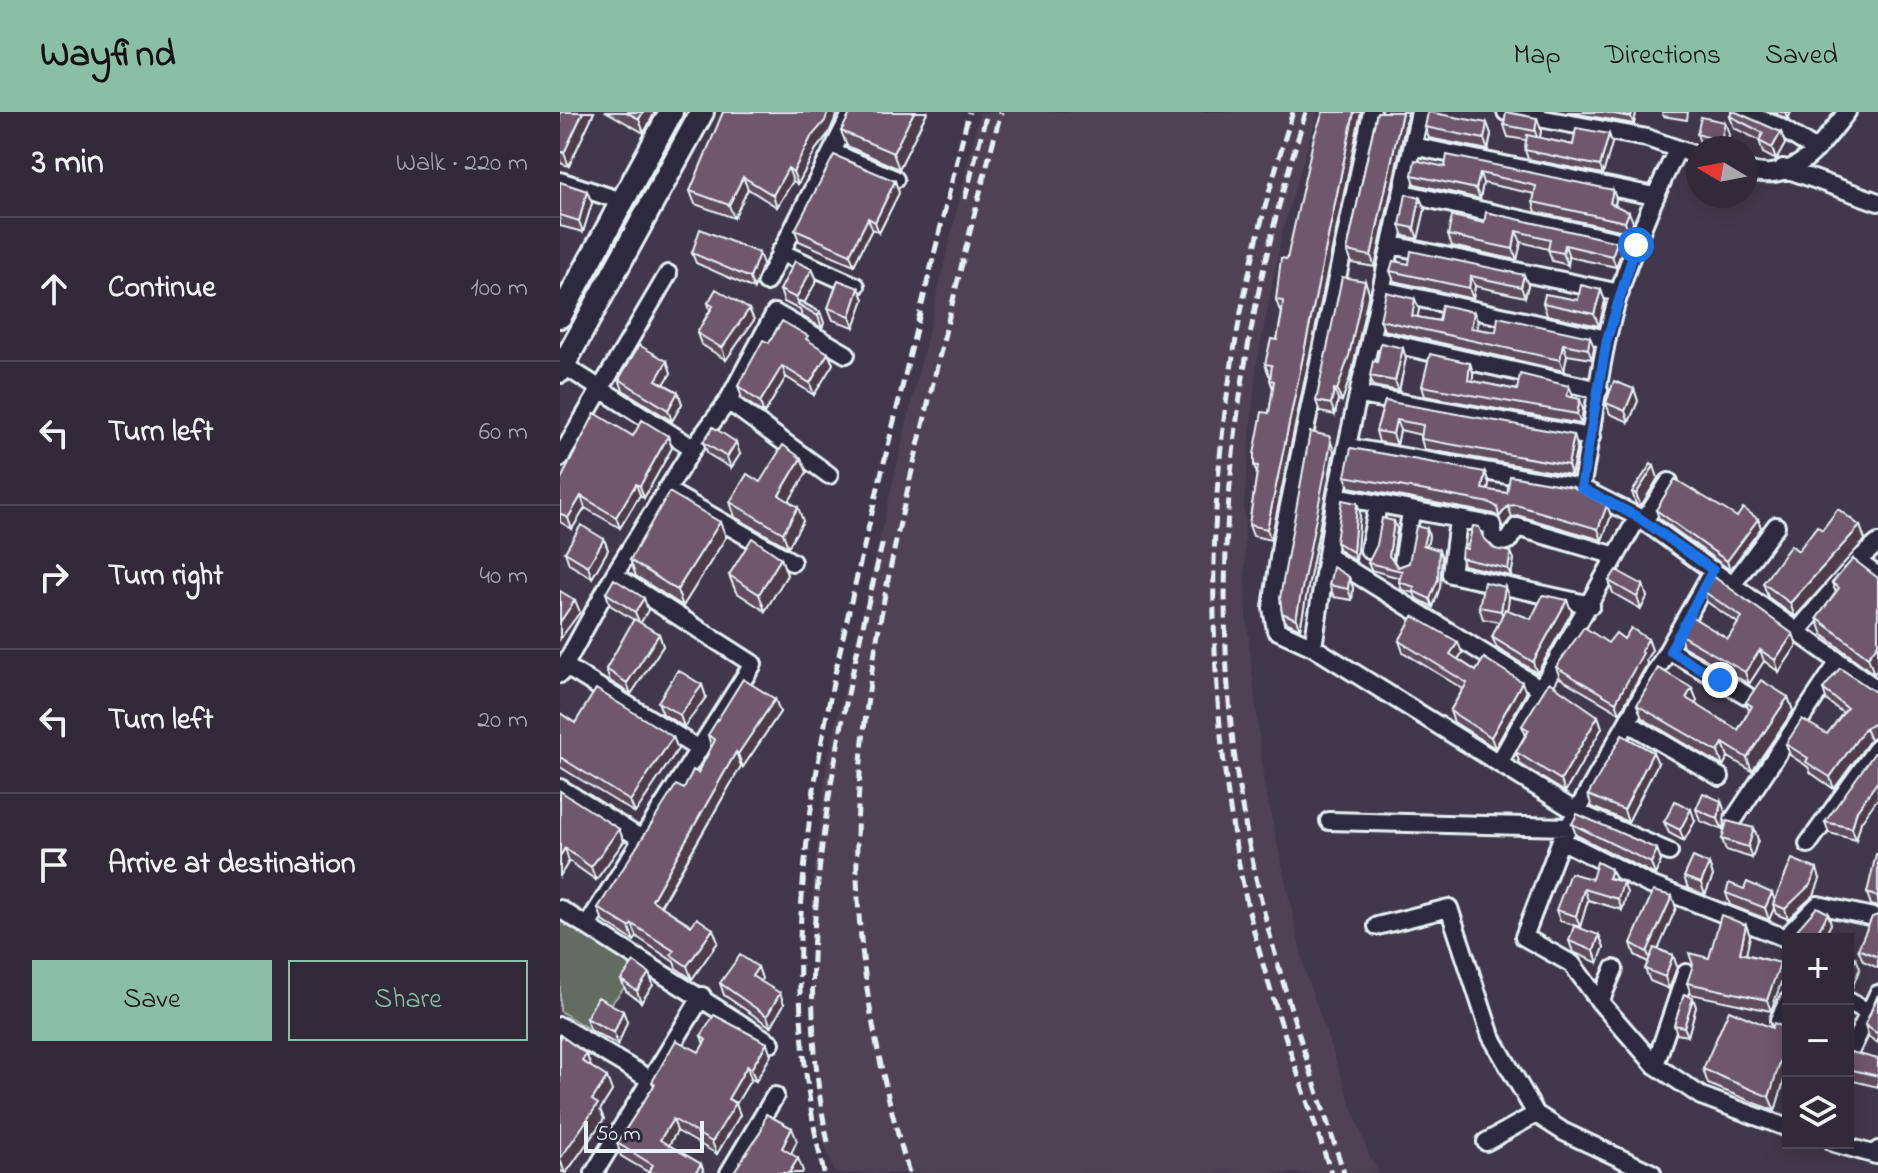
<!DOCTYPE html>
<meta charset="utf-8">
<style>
:root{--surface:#322a38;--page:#3d3643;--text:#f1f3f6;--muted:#a8a7ae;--line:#4d4653;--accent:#8abfa5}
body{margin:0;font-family:"Indie Flower",sans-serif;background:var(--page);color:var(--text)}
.controls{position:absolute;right:24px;bottom:24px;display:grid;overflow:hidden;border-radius:0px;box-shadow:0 4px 20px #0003}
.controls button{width:72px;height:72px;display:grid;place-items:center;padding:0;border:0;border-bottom:2px solid var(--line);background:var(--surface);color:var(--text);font:40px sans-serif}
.compass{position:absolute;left:1126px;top:24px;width:72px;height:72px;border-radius:50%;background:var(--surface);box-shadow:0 4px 20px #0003;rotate:280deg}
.scale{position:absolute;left:24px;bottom:20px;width:120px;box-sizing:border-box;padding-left:8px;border:4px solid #e8f1f8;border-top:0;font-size:22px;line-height:28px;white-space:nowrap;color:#e8f1f8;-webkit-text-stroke:6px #2f2a3d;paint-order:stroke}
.stop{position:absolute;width:24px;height:24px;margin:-18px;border:6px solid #1a73e8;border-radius:50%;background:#fff}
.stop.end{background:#1a73e8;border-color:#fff;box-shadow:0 2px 8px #0008}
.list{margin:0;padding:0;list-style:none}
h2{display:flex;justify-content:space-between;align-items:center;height:104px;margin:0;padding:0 32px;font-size:34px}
h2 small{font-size:26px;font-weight:400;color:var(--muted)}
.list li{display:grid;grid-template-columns:52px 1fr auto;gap:24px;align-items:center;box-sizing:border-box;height:144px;padding:0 32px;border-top:2px solid var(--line)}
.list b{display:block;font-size:30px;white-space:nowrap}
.list em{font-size:26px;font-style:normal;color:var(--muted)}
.actions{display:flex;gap:16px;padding:24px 32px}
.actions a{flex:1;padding:18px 0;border:2px solid var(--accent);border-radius:0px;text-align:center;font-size:28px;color:var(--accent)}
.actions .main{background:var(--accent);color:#111}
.icon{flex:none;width:44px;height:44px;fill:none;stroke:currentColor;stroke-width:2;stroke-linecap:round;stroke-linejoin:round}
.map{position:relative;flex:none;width:1318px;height:1061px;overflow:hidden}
header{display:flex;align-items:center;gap:48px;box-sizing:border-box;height:112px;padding:0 40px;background:var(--accent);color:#111}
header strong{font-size:38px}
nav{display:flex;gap:44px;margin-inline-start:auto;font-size:28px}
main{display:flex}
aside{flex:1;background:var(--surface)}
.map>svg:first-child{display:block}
.built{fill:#504255}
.green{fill:#646c60;stroke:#a6aeac;stroke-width:2}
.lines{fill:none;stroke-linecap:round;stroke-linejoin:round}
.street-casing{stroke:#e8f1f8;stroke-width:22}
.secondary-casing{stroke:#e8f1f8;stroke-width:28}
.street{stroke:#2f2a3d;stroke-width:16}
.secondary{stroke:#2f2a3d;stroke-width:22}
.rail{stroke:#e8f1f8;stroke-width:5;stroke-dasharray:12 6;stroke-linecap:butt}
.wall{fill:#604d5d;stroke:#e8f1f8;stroke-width:2}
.shaded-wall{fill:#4e3e4c;stroke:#e8f1f8;stroke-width:2}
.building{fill:#70596c;stroke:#e8f1f8;stroke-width:2}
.route{stroke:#1a73e8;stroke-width:10}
</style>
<header>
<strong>Wayfind</strong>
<nav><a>Map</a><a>Directions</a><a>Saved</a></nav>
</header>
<main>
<aside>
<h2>3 min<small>Walk · 220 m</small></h2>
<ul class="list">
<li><svg class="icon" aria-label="ahead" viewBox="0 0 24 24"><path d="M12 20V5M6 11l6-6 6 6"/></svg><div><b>Continue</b></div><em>100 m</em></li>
<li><svg class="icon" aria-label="left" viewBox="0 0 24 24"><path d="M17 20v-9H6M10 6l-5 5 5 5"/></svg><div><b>Turn left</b></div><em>60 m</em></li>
<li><svg class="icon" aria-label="right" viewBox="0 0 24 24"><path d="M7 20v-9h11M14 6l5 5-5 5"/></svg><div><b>Turn right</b></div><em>40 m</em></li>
<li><svg class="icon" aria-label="left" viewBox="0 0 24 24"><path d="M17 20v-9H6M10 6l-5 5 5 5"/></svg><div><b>Turn left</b></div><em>20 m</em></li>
<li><svg class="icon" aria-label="arrive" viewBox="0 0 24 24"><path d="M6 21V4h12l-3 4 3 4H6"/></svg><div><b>Arrive at destination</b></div></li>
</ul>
<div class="actions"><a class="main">Save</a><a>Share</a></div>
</aside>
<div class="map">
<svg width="1318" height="1061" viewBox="0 0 1318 1061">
<rect width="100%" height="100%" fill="#42384b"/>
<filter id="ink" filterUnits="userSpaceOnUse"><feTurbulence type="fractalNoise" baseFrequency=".0125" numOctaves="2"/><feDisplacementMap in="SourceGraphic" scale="16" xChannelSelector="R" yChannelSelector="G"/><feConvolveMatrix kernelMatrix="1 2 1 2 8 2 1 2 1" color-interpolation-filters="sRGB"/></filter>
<g filter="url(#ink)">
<path class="built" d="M420 0H758L723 116 696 256 684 393 686 501 704 671 746 863 809 1044 819 1061H275L258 1014 251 890 253 771 267 650Z"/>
<path class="green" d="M0 807 78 859 30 918 0 899Z"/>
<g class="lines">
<defs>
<path id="street" d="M860 0 776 384 753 535 1017 700 1109 740
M946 0 1087 26 1138 44
M1181 0 1218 14 1256 38
M853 34 1094 84
M272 40 335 67
M1223 56 1318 90
M1186 58C1236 73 1260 34 1287 0
M0 69 62 89
M843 81 1076 133
M832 133 1060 181
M220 140 296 174
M206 170 292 0
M822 178 1047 227
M812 227 1039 278
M3 253 133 336
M800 283 1031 325
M168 289 269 363
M787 335 1021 376 1078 405 1318 578
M0 346 108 162
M1021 376C1031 327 1036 276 1047 226 1062 161 1088 97 1117 38
M106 378 232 450
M776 384 932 413 933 425 939 431 949 428 957 415 1056 444
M898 409 891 462 1031 493
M1084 409 1109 370
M1318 431 1297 449 1318 464
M809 438 818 393
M767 444 983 578
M843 452 851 400
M1153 458 1001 728 964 825 1012 852 1040 890 1095 953 1141 984 1228 1016
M1173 472 1216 414
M1237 520 1297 449
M753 535 716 518 712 496 721 432 812 0
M1110 539 1186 583
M5 554 137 636
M0 562 54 463 133 336 168 289 215 201 286 242
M1070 612 1160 665
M939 651 1078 405
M0 676 80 726
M769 709 1009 715
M1172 710 1278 551
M1001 728 1088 772 1228 827
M1248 732 1318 635
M0 797 211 931
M27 814 193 552 54 463
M817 814 889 796 931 924 976 1002 1004 1020 1092 1061
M1226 825 1258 793 1318 806
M1288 889 1310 901
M1040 890 1054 857
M1219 908 1228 889
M0 914 91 968
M1288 944 1318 882
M1095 953 1126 861
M926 1030 976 1002
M1274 1031 1316 1043 1318 1038
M34 1061 142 884
M169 1061 215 984"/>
<path id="secondary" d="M0 204 111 0
M0 259 142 0"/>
</defs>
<use href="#street" class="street-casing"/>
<use href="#secondary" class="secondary-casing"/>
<use href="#street" class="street"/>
<use href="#secondary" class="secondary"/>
<path class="rail" d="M733 0C652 252 632 486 678 747 697 854 738 958 771 1061
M746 0C670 241 638 497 692 747 714 854 750 957 784 1061
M405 87 427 0
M268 1030C226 838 278 616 323 429
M264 1061C207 826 261 616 315 388 346 259 377 129 409 0
M349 1061C320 964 300 866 297 764 294 608 328 456 365 305 389 203 414 101 441 0"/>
</g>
<path class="wall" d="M0 0H34L9 54 0 51Z
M47 0H95L84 21Z
M367 0 339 57 287 34 281 19Z
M817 0 815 155 792 151 787 139Z
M1007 0H1076L1074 12Z
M1102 0H1128L1127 8 1103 4Z
M1210 0H1231L1228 7Z
M1170 4 1221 20 1225 32 1216 48 1203 41 1199 28 1174 16Z
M977 6 981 18 980 26 1013 33 1049 22 1052 31 1043 62 968 47 965 38 966 28 948 25 944 13Z
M1165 10 1169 22 1166 36H1150L1141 34 1137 22Z
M927 11 931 22 928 38 869 26 865 15Z
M269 21 256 37 238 72 233 69 217 95 188 77 174 106 135 92 130 79Z
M885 55 1053 78 1056 87 1055 94 1073 110 1069 120 976 100 973 90 975 82 923 71 920 87 855 72 852 63Z
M335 69 339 81 319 121 312 117 294 153 239 129 235 118Z
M0 70 32 91 23 120 0 114Z
M865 97 858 127 844 124 840 113Z
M924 111 1057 130 1061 141 1056 155 1009 145 1008 153 992 149 988 137 961 130 957 148 892 134 888 123Z
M132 141 203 152 194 177 136 151Z
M727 147 711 428 693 424 689 413 697 362 694 353 709 301 713 277 710 268 711 263H709L705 252 717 228 722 200 720 199 716 188Z
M849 152 964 163 968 173 965 185 915 174 913 187 834 169 830 159Z
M252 157 257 168 244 191 260 200 264 211 262 216 242 204 240 198 224 190 220 178Z
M805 169 809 180 793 256 782 289 778 288 775 303 760 300 756 289Z
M299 176 304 187 294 215 273 208 268 196Z
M1041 178 1045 189 1039 214 987 203 983 191 1018 188Z
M148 191 189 197 194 208 166 248 141 232 137 221 150 198Z
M859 197 857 205 879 209 918 210 917 217 1034 235 1032 247 1007 243 1004 259 824 218 820 208Z
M250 230 268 241 273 252 254 283 226 265 204 302 182 286 178 274 209 231Z
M846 246 839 279 813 274 810 264Z
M107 249 111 261 104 272 118 280 122 292 112 309 63 278 59 267Z
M910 251 913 261V269L957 278 1009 274 1012 285 1023 297 1021 312 865 284 862 274Z
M1074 277 1078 289 1069 310 1050 302 1046 291Z
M825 289 1017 334 1011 363 864 337 861 327V323L840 318 837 333 819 330 816 319Z
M73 324H108L112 336 84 386 80 383 60 416 25 396 12 417 0 410V366L1 367Z
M143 330 180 342 171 356 148 342Z
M774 339 740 517 726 510 722 501Z
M247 360 229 389 243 409 228 435 175 405 170 390 200 370Z
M925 360 929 371 928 378 947 381 1047 393 1051 404 1042 428 960 404 952 405 943 416 939 406 934 402 789 375 785 364Z
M1098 366 1081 394 1076 392 1072 380Z
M797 391 800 400 796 449 779 438 776 430Z
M1096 398 1198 407 1201 416 1170 458 1099 406Z
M834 409 837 417 833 448 838 455 849 451 867 417 869 424 867 434 882 445 880 475 873 495 856 486 854 481 842 478 839 470 840 466 811 458 808 451Z
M1300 414 1305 428 1235 505 1208 485 1203 471 1262 418Z
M166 425 123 494 76 464 70 448Z
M923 426 935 437 954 447 951 464 903 453 901 446 907 437Z
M44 427 48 438 32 466 9 452 5 440Z
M221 446 227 463 205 499 176 480 169 463Z
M1293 447 1314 562 1263 523 1257 506 1276 481 1272 471Z
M789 465 793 476 792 488 774 485 769 473Z
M1049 469 1083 473 1087 485 1081 497 1053 481Z
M1143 479 1233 522 1237 533 1219 560 1204 549 1189 572 1123 534 1119 522 1168 527 1178 511 1147 490Z
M46 481 88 498 80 511 99 522 103 534 71 582 50 569 46 557 74 508 50 493Z
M949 486 947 498 971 507 1012 500 977 561 937 536 932 525 939 510 923 507 919 495Z
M1064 527H1088L1092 538 1086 548 1087 552 1060 601 1000 566 996 555 1048 531Z
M839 529 902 541 898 547 916 559 966 581 935 636 894 610 890 599 903 577 843 540Z
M142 573 146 585 124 615 103 602 98 590Z
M1132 576 1137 589 1135 592 1178 618 1189 599 1186 590 1228 585 1233 599 1192 659 1168 645 1163 654 1082 606 1077 593Z
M1263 577 1318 582V624L1310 628 1274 677 1251 661 1248 655 1230 643 1226 632 1267 622 1283 601 1267 589Z
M215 587 220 600 183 655 181 654 101 794 158 830 132 867 116 856 114 850 77 825 74 829 43 809 38 796 124 677 138 661 151 634 148 623Z
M0 601 15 611 113 625 118 637 75 701 0 655Z
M1038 604 1042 616 1005 680 960 652 956 640 966 623 962 614Z
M1098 651 1068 710 1032 695 1028 683Z
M0 679 64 729 36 768 9 749 0 764Z
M1161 689 1165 700 1163 718 1140 709 1136 697Z
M1135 709 1124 729 1109 721 1104 710Z
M1265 710H1301L1296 728 1269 721Z
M1012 712 1097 737 1101 749 1095 763 1016 723Z
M1194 716 1198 728 1192 746 1166 738 1162 727Z
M1318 742V795L1311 793 1307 781Z
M1149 752 1153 764 1145 783 1128 776 1124 765Z
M1032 767 1055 768 1063 770 1067 781 1062 798 1028 788 1020 815 1000 809 996 798Z
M1260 767 1254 783 1228 807 1216 802 1214 796 1209 808 1170 793 1166 781 1214 788Z
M1116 796 1098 837 1113 843 1117 855 1109 877 1090 869 1085 857 1088 850 1075 843 1071 831Z
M1268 801 1271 812 1263 827H1236L1234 821Z
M1318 803V856L1303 849 1298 837Z
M1186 813 1190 824 1186 842 1220 851 1224 862 1211 899 1131 882 1127 871 1149 846Z
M1039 823 1044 835 1038 851 1013 840 1009 829Z
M198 855 202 867 200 869 224 892 211 915 164 883 160 871Z
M89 861 93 873 81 890 66 879 61 868Z
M1318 883V931L1309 925 1305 913Z
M1133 886 1136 895 1128 924 1117 922 1114 913Z
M63 899 67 910 58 933 30 918 26 906Z
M1212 916 1228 917V955L1215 999 1148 972 1143 957Z
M0 923 26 942 31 955 52 979 40 998 44 1007 6 1061 0 1059Z
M141 924 211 943 196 969 191 967 176 992 180 1003 157 1042 117 1019 109 1033 141 1052 144 1061H88V1060L61 1044 57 1031 94 974 92 970 139 940 144 932Z
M1318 947V975L1289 968 1288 965V949Z"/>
<path class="shaded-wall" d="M23 0H34L9 54 4 41Z
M83 0H95L84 21 79 7Z
M268 0H278L269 21 256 37 238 72 233 60 251 25Z
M354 0H367L339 57 333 41Z
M794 0H801L711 428 707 417Z
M842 0H848L815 155 811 144Z
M1072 0H1076L1074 12 1071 5Z
M1225 0H1231L1228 7Z
M977 6 981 18 979 31 975 19Z
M1165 10 1169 22 1166 36H1163L1161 29Z
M927 11 931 22 928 38 924 27Z
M1221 20 1225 32 1216 48 1212 36Z
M1049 22 1052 31 1043 62 1040 54Z
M228 56 233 69 217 95 213 83Z
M920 61 923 71 920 87 916 77Z
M183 65 188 77 174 106 169 93Z
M335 69 339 81 319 121 315 110Z
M1053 78 1056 87 1053 101 1050 91Z
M27 79 32 91 23 120 19 109Z
M860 86 865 97 858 127 854 116Z
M1069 100 1073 110 1069 120 1065 110Z
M308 106 312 117 294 153 290 142Z
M956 119 961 130 957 148 953 137Z
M1057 130 1061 141 1056 155 1052 144Z
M1005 133 1009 145 1008 153 1003 141Z
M199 141 203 152 194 177 190 166Z
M252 157 257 168 242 195 239 193 236 186Z
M964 163 968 173 965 185 961 175Z
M911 164 915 174 913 187 909 176Z
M805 169 809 180 793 256 782 289 777 278Z
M299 176 304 187 294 215 290 204Z
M1041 178 1045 189 1039 214 1034 202Z
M855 187 859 197 856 215 852 204Z
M189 197 194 208 166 248 162 236Z
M260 200 264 211 262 216 258 204Z
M914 200 918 210 915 226 911 216Z
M1030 225 1034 235 1032 247 1028 237Z
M1003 232 1007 243 1004 259 1000 248Z
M843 236 846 246 839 279 835 269Z
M268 241 273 252 254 283 250 271Z
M107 249 111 261 100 279 96 268Z
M910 251 913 261 912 278 908 268Z
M222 254 226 265 204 302 200 290Z
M1009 274 1013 283 1011 294 1007 284Z
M774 277 778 288 775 303 771 292Z
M1074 277 1078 289 1069 310 1065 299Z
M118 280 122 292 112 309 108 298Z
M1020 287 1023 297 1021 312 1017 302Z
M836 308 840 318 837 333 833 322Z
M1014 323 1017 334 1011 363 1008 353Z
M108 324 112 336 84 386 80 374Z
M769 324 774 339 740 517 736 507Z
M176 330 180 342 171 356 167 345Z
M241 346 247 360 224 397 219 383Z
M1094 354 1098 366 1081 394 1076 382Z
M925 360 929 371 926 388 922 377Z
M76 372 80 383 60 416 56 405Z
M21 384 25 396 12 417 8 406Z
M797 391 800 400 796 449 793 440Z
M1047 393 1051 404 1042 428 1038 417Z
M948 394 952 405 943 416 939 405Z
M238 395 243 409 228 435 223 421Z
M1198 407 1201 416 1170 458 1167 449Z
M834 409 837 417 832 451 829 444Z
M160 410 166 425 123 494 117 478Z
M1300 414 1305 428 1235 505 1230 491Z
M867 417 869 424 866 440 863 433Z
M44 427 48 438 32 466 28 454Z
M879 438 882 445 880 475 873 495 870 487Z
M951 440 954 447 951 464 948 457Z
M221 446 227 463 205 499 199 482Z
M789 465 793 476 792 488 788 477Z
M1083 473 1087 485 1081 497 1077 485Z
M945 475 949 486 945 511 941 499Z
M84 486 88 498 80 512 75 500Z
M15 488 20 500 0 527V510Z
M1007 488 1012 500 977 561 973 550Z
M99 522 103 534 71 582 67 571Z
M1233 522 1237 533 1219 560 1215 548Z
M1088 527 1092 538 1086 548 1087 552 1060 601 1056 590 1081 539Z
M898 530 902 541 894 553 890 542Z
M1318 532V557L1314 562 1308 545Z
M1200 538 1204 549 1189 572 1185 560Z
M962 570 966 581 935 636 931 625Z
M142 573 146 585 124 615 120 603Z
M1132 576 1137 589 1131 600 1126 586Z
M1228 585 1233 599 1192 659 1187 646Z
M215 587 220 600 183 655 178 642Z
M1038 604 1042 616 1005 680 1001 668Z
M1305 616 1310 628 1274 677 1270 665Z
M113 625 118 637 75 701 70 689Z
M1163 631 1168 645 1163 654 1158 640Z
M176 640 181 654 96 801 92 788Z
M1093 640 1098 651 1068 710 1064 698Z
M1318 669V686L1301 710 1296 728 1292 716 1297 698Z
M1161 689 1165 700 1163 718 1158 707Z
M1131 697 1135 709 1124 729 1120 718Z
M1194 716 1198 728 1192 746 1188 735Z
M59 717 64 729 36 768 31 755Z
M5 736 9 749 0 764V744Z
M1097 737 1101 749 1095 763 1091 751Z
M1149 752 1153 764 1145 783 1141 771Z
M1051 757 1055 767 1048 766Z
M1257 757 1260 767 1254 783 1228 807 1225 797Z
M1063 770 1067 781 1062 798 1058 787Z
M1024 777 1028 788 1020 815 1016 804Z
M1212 781 1216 792H1213L1214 796 1209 808 1205 796Z
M1112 784 1116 796 1092 852 1087 840Z
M1268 801 1271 812 1263 827H1254Z
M72 812 77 825 74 829 69 815Z
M1186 813 1190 824 1184 852 1180 841Z
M153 817 158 830 132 867 127 854Z
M1039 823 1044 835 1038 851 1034 839Z
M1113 843 1117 855 1109 877 1105 865Z
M1296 846 1300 856 1291 879 1288 871V866Z
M1220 851 1224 862 1211 899 1207 888Z
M198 855 202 867 196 876 192 864Z
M89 861 93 873 81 890 77 879Z
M220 881 224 892 211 915 207 904Z
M1133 886 1136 895 1128 924 1124 915Z
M63 899 67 910 58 933 54 921Z
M207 931 211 943 196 969 191 957Z
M1223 940 1228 955 1215 999 1209 985Z
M26 942 32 957 22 949Z
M187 954 191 967 176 992 180 1003 157 1042 152 1030 168 987Z
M47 965 52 979 40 998 44 1007 6 1061H5L0 1047 32 988Z
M113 1007 117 1019 105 1040 100 1028Z
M232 1016 237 1029 227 1050 222 1036Z
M238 1046 243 1059 242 1061H229Z
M141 1052 144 1061H135Z"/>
<path class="building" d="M0 0H23L4 41 0 39Z
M66 0H83L79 7Z
M163 0H268L265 9 251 25 233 60 228 56 213 83 183 65 169 93 130 79Z
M291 0H354L333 41 281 19Z
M763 0H794L707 417 689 413 698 354 694 353V342L702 300 709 301 714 269 710 268 712 253 705 252 711 227 717 228 722 201 723 189 716 188 721 146 727 147 754 25Z
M817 0H842L811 144 787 139Z
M868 0 927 11 924 27 865 15Z
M946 0 977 6 975 19 944 13Z
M1043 0H1072L1071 5Z
M1172 0H1176L1221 20 1212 36 1199 29 1203 21 1170 4Z
M1141 5 1165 10 1161 29 1137 22Z
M1016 16 1049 22 1040 54 965 38 967 23 1013 33Z
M274 43 335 69 315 110 308 106 290 142 235 118Z
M887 43 1053 78 1050 91 1069 100 1065 110 973 90 976 74 920 61 916 77 852 63 855 48 885 55Z
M0 70 27 79 19 109 0 103Z
M846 82 860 86 854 116 840 113Z
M926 100 1057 130 1052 144 1005 133 1003 141 988 138 990 127 956 119 953 137 888 123 892 104 924 111Z
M140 117 199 141 190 166 132 141Z
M851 139 964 163 961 175 911 164 909 176 830 159 833 149 849 152Z
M235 149 252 157 236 186 220 178Z
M782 165 805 169 789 244 777 278 774 277 771 292 756 289Z
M278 168 299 176 290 204 268 196Z
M1021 173 1041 178 1034 202 983 191 985 182 1018 188Z
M156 177 189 197 162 236 137 221 153 194 148 191Z
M826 180 855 187 852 204 879 209 882 193 914 200 911 216 936 220 938 205 1030 225 1028 237 1003 232 1000 248 820 208Z
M240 189 260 200 258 204 238 192Z
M222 209 248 224 246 227 268 241 250 271 222 254 200 290 178 274 203 228 209 231Z
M821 231 843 236 835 269 810 264 813 249 817 250Z
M79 233 107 249 96 268 118 280 108 298 59 267Z
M870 242 910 251 908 268 957 278 960 262 1009 274 1007 284 1020 287 1017 302 862 274Z
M1054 269 1074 277 1065 299 1046 291Z
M825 289 1014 323 1008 353 861 327 863 313 836 308 833 322 816 319Z
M35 301 73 324 82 308 108 324 80 374 76 372 56 405 21 384 8 406 0 401V366L1 367Z
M153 315 176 330 167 345 143 330Z
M750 320 769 324 771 330 736 507 722 501 720 486Z
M223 333 241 346 219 383 238 395 223 421 170 390 187 362 200 370Z
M791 336 925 360 922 377 947 381 950 364 1013 375 1047 393 1038 417 956 393 948 394 939 405 937 395 930 391 785 364Z
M1091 352 1094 354 1076 382 1072 380Z
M1115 367 1177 405 1183 396 1198 407 1167 449 1096 398Z
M109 380 160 410 117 478 70 448Z
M782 388 797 391 793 440 776 430Z
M1278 397 1300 414 1230 491 1203 471 1231 433 1238 439 1257 414 1262 418Z
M822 406 834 409 829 444 838 455 849 451 856 414 867 417 863 433 879 438 878 467 870 487 853 479 855 475 839 470 842 459 808 451 817 433Z
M21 413 44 427 28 454 5 440Z
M913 414 919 415 923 425 935 437 951 440 948 457 901 446 902 436 907 437Z
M192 426 221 446 199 482 169 463Z
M1293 447 1318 466V532L1308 545 1257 506 1279 476 1272 471Z
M773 455 789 465 788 477 769 473Z
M1056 458 1083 473 1077 485 1049 469Z
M1153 464 1233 522 1215 548 1200 538 1185 560 1119 522 1129 503 1168 527 1182 505 1143 479Z
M54 467 84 486 75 500 46 481Z
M924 470 945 475 941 499 919 495Z
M0 479 15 488 0 510Z
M983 483 1007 488 973 550 932 525 945 497 971 507Z
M853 504 898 530 890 542 916 559 924 546 962 570 931 625 890 599 907 571 839 529Z
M74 507 99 522 67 571 46 557Z
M1024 515 1048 531 1056 521 1064 527 1071 516 1088 527 1081 539 1083 541 1056 590 996 555Z
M1098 556 1132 576 1126 586 1178 618 1192 594 1186 590 1201 568 1228 585 1187 646 1163 631 1158 640 1077 593Z
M1280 556 1318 582V615L1314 612 1305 616 1270 665 1246 650 1248 646 1226 632 1242 607 1267 622 1287 596 1263 577Z
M118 558 142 573 120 603 98 590Z
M183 567 215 587 178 642 176 640 92 788 131 814 137 806 153 817 127 854 111 843 114 839 72 812 69 815 38 796 116 673 124 677 133 658 138 661 155 628 148 623Z
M989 570 1038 604 1001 668 956 640 969 618 962 614Z
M36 577 113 625 70 689 0 645V601L15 611Z
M1062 623 1093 640 1064 698 1028 683Z
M1318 636V669L1297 698 1292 716 1265 710Z
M0 679 59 717 31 755 5 736 0 744Z
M1143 681 1161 689 1158 707 1136 697Z
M1115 689 1131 697 1120 718 1104 710Z
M1017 702 1097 737 1091 751 1012 712Z
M1167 709 1194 716 1188 735 1162 727Z
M1316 742H1318V785L1307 781Z
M1133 745 1149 752 1141 771 1124 765Z
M1232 747 1257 757 1250 773 1225 797 1213 792Z
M1037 750 1051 757 1048 766 1063 770 1058 787 1024 777 1016 804 996 798 1010 761 1032 767Z
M1187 770 1212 781 1205 796 1166 781 1169 771 1184 777Z
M1093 779 1112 784 1087 840 1071 831Z
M1257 795 1268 801 1254 827H1245L1234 821Z
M1161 803 1186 813 1180 841 1220 851 1207 888 1127 871 1133 853 1129 841 1149 846Z
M1318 803V845L1298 837 1312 805Z
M1014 814 1039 823 1034 839 1009 829Z
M1094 836 1113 843 1105 865 1085 857Z
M1288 842 1296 846 1288 866Z
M180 843 198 855 192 864 220 881 207 904 160 871Z
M74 850 89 861 77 879 61 868Z
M1124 882 1133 886 1124 915 1114 913Z
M1318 883V922L1305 913Z
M38 885 63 899 54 921 26 906Z
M1169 898 1212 916 1214 911 1228 917V939L1227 941 1223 940 1209 985 1143 957Z
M154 903 207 931 191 957 187 954 168 987 176 991 152 1030 113 1007 100 1028 141 1052 135 1061H88L93 1053 57 1031 95 972 92 970 116 928 139 940 146 928 141 924Z
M0 923 26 942 22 949 47 965 32 988 38 992 0 1047Z
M1291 940 1318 947V964L1288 957V949Z
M206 1002 232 1016 222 1036 238 1046 229 1061H173L201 1019Z"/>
</g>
<g class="lines" filter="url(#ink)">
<path class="route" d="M1076 133 1047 227 1021 376 1078 405 1153 458 1110 539 1160 568"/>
</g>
</svg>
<div class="controls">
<button>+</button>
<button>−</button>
<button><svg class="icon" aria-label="layers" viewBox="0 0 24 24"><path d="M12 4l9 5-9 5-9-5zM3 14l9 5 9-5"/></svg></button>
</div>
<svg class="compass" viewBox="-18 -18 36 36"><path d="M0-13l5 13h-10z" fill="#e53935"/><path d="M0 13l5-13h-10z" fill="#a8a7ae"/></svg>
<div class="scale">50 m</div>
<div class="stop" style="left:1076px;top:133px"></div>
<div class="stop end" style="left:1160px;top:568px"></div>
</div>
</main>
